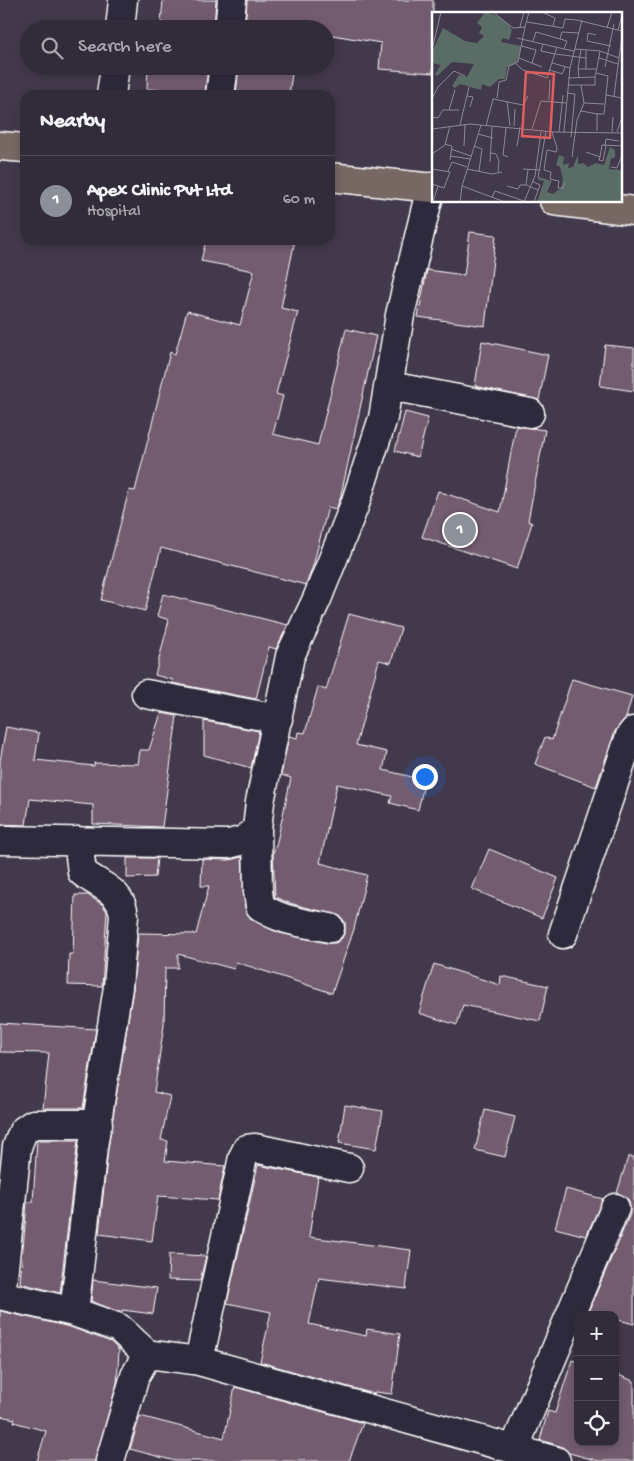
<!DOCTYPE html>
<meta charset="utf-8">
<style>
:root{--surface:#322b39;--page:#3d3744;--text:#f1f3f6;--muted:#a8a7ae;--line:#4d4753;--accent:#8c9099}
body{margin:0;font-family:"Gochi Hand",sans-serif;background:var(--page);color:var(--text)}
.controls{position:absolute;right:15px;bottom:15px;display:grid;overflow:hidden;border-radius:10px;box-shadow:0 2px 8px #0003}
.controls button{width:45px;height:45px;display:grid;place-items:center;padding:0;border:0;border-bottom:1px solid var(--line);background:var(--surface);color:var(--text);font:25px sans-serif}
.you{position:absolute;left:424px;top:776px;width:18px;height:18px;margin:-12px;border:4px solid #fff;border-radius:50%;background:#1a73e8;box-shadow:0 0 0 8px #1a73e833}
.badge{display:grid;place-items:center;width:32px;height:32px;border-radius:50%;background:var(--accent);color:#fff;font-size:16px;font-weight:700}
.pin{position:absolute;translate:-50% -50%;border:2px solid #fff;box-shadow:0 1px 5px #0006}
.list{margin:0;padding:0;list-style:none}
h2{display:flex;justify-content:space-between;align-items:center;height:65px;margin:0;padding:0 20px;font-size:21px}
h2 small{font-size:16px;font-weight:400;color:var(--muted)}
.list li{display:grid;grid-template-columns:32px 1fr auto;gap:15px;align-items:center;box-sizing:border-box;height:90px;padding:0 20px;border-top:1px solid var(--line)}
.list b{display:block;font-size:19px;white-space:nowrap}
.list p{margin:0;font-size:16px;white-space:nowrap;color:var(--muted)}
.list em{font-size:16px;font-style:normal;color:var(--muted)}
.icon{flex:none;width:28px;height:28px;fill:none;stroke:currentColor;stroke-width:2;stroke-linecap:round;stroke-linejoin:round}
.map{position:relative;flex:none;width:634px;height:1461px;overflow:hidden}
.search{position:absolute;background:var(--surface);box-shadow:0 2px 8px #0003;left:20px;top:20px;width:315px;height:55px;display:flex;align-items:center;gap:12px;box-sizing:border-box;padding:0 18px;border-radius:28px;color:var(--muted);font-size:19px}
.panel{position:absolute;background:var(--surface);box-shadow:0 2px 8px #0003;left:20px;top:90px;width:315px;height:155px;border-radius:15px}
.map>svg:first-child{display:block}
.building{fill:#735c70;stroke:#fff}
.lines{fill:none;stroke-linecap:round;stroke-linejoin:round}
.minor-casing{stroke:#fff;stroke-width:31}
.major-casing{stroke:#fff;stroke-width:31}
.minor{stroke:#2f2a3d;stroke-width:28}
.major{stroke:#776864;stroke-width:28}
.inset-road{fill:none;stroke:#8e8894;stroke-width:1}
.view{fill:#e05e5e;fill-opacity:0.15;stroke:#e05e5e;stroke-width:2.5}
.inset-edge{fill:none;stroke:#fff;stroke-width:2.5}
</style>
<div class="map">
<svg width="634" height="1461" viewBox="0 0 634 1461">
<rect width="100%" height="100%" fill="#43394c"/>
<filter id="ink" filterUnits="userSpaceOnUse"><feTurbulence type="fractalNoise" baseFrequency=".02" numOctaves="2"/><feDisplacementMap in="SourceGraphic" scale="10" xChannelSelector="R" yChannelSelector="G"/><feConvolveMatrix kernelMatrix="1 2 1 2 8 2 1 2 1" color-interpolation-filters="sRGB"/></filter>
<g filter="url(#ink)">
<path class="building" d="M163 0H216L214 27 161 23Z
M247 0H433V73L379 69 381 43 326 34V29H245Z
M148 66H208L205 93 147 89Z
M239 66H293L289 95H236Z
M470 232 496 235 485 326 418 317 427 270 464 275Z
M206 240H295L281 308 298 312 276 394 283 396 273 434 318 445 346 329 376 336 340 499 336 509 328 507 313 566 306 585 161 548 145 611 101 600 129 490 135 491 170 352 175 354 187 311 240 325 254 271 201 261Z
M482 341 548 355 539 400 475 386Z
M605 345 634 348V391L600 386Z
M405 412 428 418 418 457 395 451Z
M516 426 545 430 528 521 532 523 517 569 422 537 438 491 500 512Z
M163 594 288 625 276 649 269 647 256 699 172 683 173 680 155 675 169 620 157 616Z
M349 614 401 628 391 663 379 660 356 745 387 752 383 770 425 780 418 810 390 803 392 796 337 784 320 863 367 875 354 929 332 993 236 962 234 969 178 954V968H165L164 1025 154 1092 170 1096 161 1140 168 1141 165 1161 225 1166 218 1200 158 1196 152 1241 99 1234 108 1149 133 989 138 933 196 934 209 886H201L202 859 229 860 242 857 245 908 251 919 280 933 327 943H336L342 938 345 931V922L340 916 289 903 275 897 273 852 276 846 291 778 281 775 289 736 297 738 298 732 305 733 318 687 326 690Z
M572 679 632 696 626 718 615 731 596 787 535 764 545 737 552 740Z
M161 713 177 716 162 827 93 824V805L30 799 26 825 0 824V761L6 727 39 733 35 760 94 766V763L138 764 140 750H149Z
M204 721 259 731 251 768 204 755Z
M489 849 558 878 542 918 472 889Z
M127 858H157L155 877 127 878Z
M75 895H88L103 905 107 912 102 986 68 985 69 954H73Z
M434 964 500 985 501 976 548 986 540 1021 463 1005 457 1025 419 1013Z
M0 1023 96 1029 83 1108H43L49 1053 0 1052Z
M345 1105 383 1111 376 1149 339 1143Z
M485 1110 515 1117 505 1157 475 1150Z
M37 1140H78L60 1293 20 1283 27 1202H33Z
M628 1157H634V1324L615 1319V1315L588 1312 630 1214V1207L628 1199 617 1193Z
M258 1165 318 1177 309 1237 411 1250 406 1289 319 1278 309 1324 366 1336 367 1329 400 1334 392 1394 375 1392 374 1394 260 1362 271 1312 227 1303Z
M566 1189 603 1199 586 1236 555 1228Z
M169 1254 206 1256 200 1281 168 1280Z
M93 1280 157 1288 153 1314 122 1310V1313L91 1301Z
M0 1311 70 1327 111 1342 119 1350 117 1383 95 1461H37L46 1431 14 1422 15 1419 0 1416Z
M572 1360 578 1362V1442H615V1374L634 1381V1461H599L569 1453 560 1446 540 1440 548 1411 555 1413Z
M235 1387 363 1423 349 1461H175L130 1449 140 1416 224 1438Z"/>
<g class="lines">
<defs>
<path id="minor" d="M120 29 123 0
M229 29 232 0
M111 95 115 66
M220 95 224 66
M390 386 530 413
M146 694 278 719
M257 829 258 891 260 906C279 921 306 923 330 928
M0 840 229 844 244 840 257 829 260 802 290 656 317 599 355 504 383 418 400 315 431 187
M563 934 630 736 634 731
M0 1295 74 1312 119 1328 147 1354
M1 1295 17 1147 23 1131 33 1124H98
M74 1312 93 1147 118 987 124 915C121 890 101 887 82 872L78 841
M199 1361 243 1157 247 1149 255 1148 349 1168
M514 1449 615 1208
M110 1461 135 1376 147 1354 199 1361 556 1461"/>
<path id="major" d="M0 146 25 148
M330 177 433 188
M554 201 634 211"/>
</defs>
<use href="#minor" class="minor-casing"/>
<use href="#major" class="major-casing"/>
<use href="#minor" class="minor"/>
<use href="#major" class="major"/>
</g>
</g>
<g transform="translate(432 12)">
<rect width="190" height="190" fill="#43394c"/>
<path d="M53 0 66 4 77 13 80 18 77 28 71 26 69 30 89 34 85 51 75 55 73 67H67L58 75 50 72 49 78 28 72 23 76 20 74 27 63 35 65 42 52 20 50 5 64 3 62 9 53 0 51V40L11 16 33 29 45 31 52 24 47 21 50 15 45 11ZM178 135 183 138V145L179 147 177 157 190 158V190H105L112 169 106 168 107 165 120 169 115 180 121 182 129 176 131 168 128 155 124 153 127 143 132 145 131 153 137 151 136 156 141 155 146 143V152L151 151 156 155 164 151 172 153Z" fill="#596c65"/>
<path class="inset-road" d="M61 0 81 16 93 15 97 0M110 0 123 6 121 14M95 10 131 16 133 7 145 8 190 19M88 15 92 0M175 16 180 0M186 18 190 3M130 20 128 27 135 29 132 37 142 39M130 20 147 21M164 23 156 21 155 29 179 34M85 26 132 37M101 29 104 20 128 27M111 32 109 39 123 42M90 34 104 38 100 51M143 37 168 39 187 46M0 38 9 0M154 38V57M123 42 154 46M87 46 110 55M167 46 186 52M120 51 138 56M84 52 91 58 115 66 125 35M173 55 182 12M146 57 149 37M118 58 130 62 133 55M164 61 168 39M147 65 146 57H164M136 66 163 65 164 61 176 64 172 102H165V119M136 73H149L152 91M149 73H163V65M135 81 143 82 139 125M174 83 190 86M35 84 41 85 38 95M182 84 190 23M65 86 67 70 74 68 77 54 86 50 93 15M0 87 6 75 22 59 33 64M117 88 118 68M75 89 78 114M17 98 23 78M149 99 166 102M0 105 6 106 11 98H27M28 113 37 75M49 113 30 174 73 190M54 114 61 87 91 93 96 84M82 114 83 97M74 116 71 143 76 145M0 117 38 112 121 120 190 121M100 117 109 89 134 91M127 120 131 83M132 120 138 56 150 8M180 120 181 105M185 120 190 105M46 122 61 126M13 132 20 134 18 148M173 133 174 127 187 129M32 134 33 113M42 134 50 137 47 159M85 134 88 115M19 137 39 144M154 140 168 145 170 133 190 134M59 141 64 142 67 149 66 160M0 142 13 133 18 114M18 144 38 147M140 145 145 108 152 91 172 92M168 145 167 148 171 149 174 133M58 150 60 115M179 155 185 156 190 143M0 157 18 160 12 176 6 174M35 157 60 162 70 160M91 157 107 158M96 158 94 173 106 178M112 158 115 138 124 140 125 136 120 120M112 158 119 160 118 167 127 169 126 176H131L133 171M16 159 20 150 35 155M106 166 114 119M100 169 108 173 102 190M0 172 6 174 1 190M75 174 86 177 88 173H94M60 185 63 179 95 190M28 190 30 174M92 190 103 164 109 120"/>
<path class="view" d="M94 60 122 62 118 126 90 124Z"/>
<rect width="190" height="190" class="inset-edge"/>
</g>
</svg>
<div class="controls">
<button>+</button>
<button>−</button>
<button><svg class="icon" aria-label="locate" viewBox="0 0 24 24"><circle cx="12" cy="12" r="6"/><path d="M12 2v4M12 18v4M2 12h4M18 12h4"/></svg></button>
</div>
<div class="you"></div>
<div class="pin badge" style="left:460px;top:530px">1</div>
<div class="search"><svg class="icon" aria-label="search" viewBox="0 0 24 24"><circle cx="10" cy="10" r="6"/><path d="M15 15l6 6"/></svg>Search here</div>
<section class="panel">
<h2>Nearby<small></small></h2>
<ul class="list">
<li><span class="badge">1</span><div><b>Apex Clinic Pvt Ltd</b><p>Hospital</p></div><em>60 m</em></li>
</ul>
</section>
</div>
